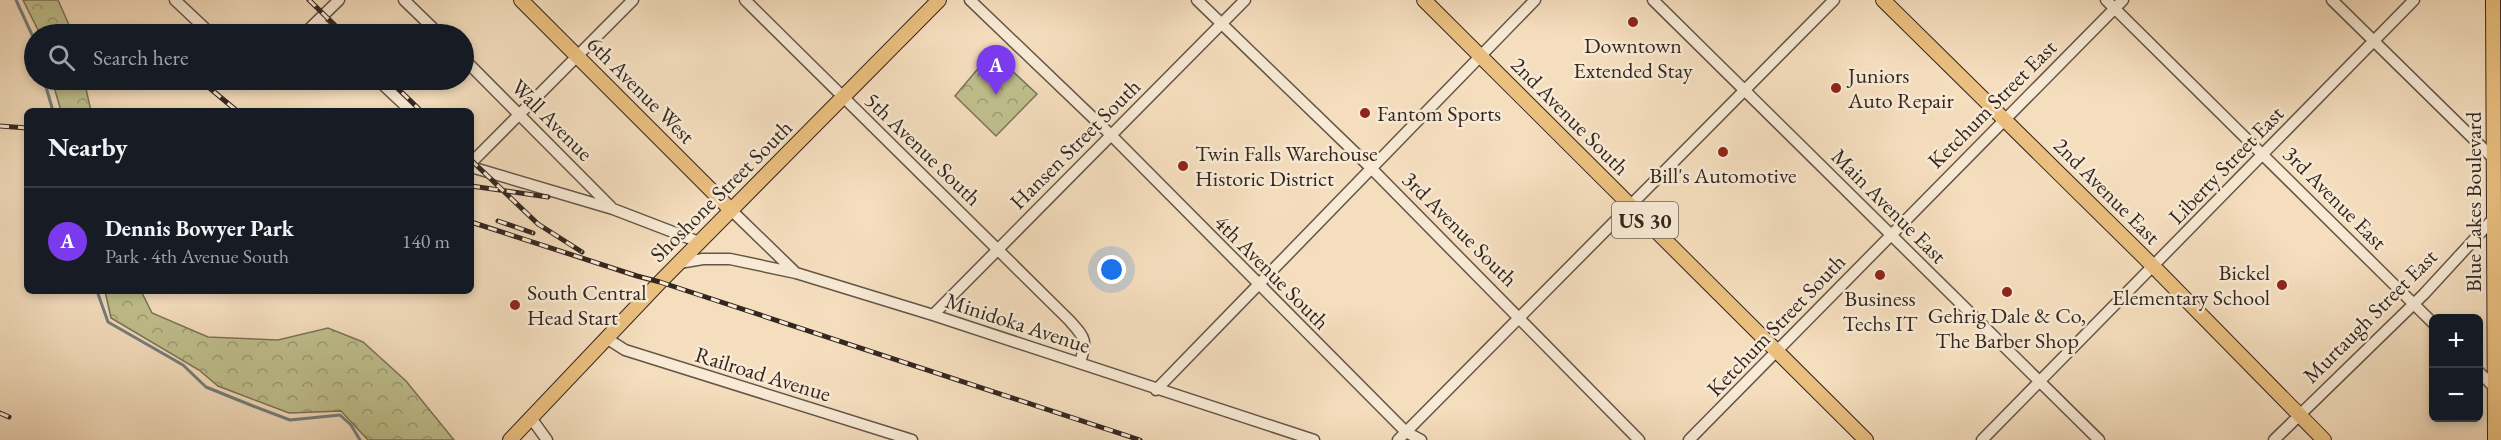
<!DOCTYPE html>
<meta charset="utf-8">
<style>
:root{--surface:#171b24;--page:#20242c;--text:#f1f3f6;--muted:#9ea1a6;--line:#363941;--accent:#7c3aed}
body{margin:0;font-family:"EB Garamond",serif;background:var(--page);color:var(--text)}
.controls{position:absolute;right:18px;bottom:18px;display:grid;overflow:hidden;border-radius:9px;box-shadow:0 3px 9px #0003}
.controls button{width:54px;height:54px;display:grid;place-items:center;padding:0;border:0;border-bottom:2px solid var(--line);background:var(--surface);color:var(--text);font:30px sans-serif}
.you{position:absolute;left:1112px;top:270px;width:21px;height:21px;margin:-15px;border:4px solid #fff;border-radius:50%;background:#1a73e8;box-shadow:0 0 0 9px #1a73e833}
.badge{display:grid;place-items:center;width:39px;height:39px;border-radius:50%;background:var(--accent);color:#fff;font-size:20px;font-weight:700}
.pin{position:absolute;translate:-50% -50px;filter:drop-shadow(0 2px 3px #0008)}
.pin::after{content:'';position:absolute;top:32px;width:21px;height:18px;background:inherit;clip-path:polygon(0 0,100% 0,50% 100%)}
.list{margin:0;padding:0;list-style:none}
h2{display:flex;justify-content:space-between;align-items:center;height:78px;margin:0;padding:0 24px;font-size:26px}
h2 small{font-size:20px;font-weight:400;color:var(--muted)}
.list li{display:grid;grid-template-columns:39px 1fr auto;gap:18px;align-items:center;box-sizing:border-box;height:108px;padding:0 24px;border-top:2px solid var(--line)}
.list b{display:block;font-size:22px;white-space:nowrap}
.list p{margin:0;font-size:20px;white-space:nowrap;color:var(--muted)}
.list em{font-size:20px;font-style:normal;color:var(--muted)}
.icon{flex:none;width:33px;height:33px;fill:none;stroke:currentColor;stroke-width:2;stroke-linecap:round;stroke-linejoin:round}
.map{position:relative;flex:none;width:2501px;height:440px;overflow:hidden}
.search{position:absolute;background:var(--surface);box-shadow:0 3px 9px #0003;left:24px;top:24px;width:450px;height:66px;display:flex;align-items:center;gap:15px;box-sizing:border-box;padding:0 21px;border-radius:33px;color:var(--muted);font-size:22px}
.panel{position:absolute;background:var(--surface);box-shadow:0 3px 9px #0003;left:24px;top:108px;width:450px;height:186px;border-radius:9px}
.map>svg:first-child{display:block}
.forest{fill:url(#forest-crowns);stroke:#7a7458;stroke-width:1.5}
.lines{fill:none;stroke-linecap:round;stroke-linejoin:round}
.stream{stroke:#757f7e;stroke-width:3}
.minor-casing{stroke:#645548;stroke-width:13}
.major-casing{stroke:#342721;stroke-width:16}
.minor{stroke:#f8ead5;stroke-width:10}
.major{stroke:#eabf7f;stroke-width:14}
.rail-casing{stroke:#342721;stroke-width:5}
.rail{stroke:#f8ead5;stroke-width:3;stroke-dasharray:9;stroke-linecap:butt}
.poi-dot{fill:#8f2418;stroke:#f8ead5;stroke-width:2}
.labels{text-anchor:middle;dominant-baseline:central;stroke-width:5;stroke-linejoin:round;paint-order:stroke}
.shield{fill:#f8ead5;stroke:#6f6257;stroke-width:1.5}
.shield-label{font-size:21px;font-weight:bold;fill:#342721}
.poi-label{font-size:22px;fill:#342721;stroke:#f8ead5}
.street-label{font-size:22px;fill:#342721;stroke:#f8ead5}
</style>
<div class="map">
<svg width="2501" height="440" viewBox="0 0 2501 440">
<defs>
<pattern id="forest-crowns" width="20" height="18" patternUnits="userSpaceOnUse" patternTransform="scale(1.5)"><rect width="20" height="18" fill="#c0c08e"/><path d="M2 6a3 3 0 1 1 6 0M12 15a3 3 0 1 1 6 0" fill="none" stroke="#9d9c74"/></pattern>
</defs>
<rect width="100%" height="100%" fill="#f5debe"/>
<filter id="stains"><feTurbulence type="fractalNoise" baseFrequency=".00333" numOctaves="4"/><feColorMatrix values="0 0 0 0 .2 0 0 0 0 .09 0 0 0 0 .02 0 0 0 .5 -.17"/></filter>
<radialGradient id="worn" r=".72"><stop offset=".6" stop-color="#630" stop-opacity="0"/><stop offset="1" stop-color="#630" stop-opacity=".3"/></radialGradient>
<path class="forest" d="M23 0H58L73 34H40Z
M992 52 1037 94 996 136 955 96Z
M52 80H84L91 111H61Z
M105 291H141L152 313 208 337 278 340 328 328 363 342 406 381 454 440H368L341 411 289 413 218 386 199 370 111 318Z"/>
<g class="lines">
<path class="stream" d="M16 0 34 39
M44 80 53 111
M97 291 108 322 183 365 206 387 253 406 290 420 340 415 351 425 360 440"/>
<defs>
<path id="minor" d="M175 0 211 34
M404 0 439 34
M745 0 1069 320C1086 339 1087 339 1080 363
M970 0 1111 135 1406 432 1421 440
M1197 0 1371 168 1639 440
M1653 0 2099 440
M2106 0 2434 324
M2332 0 2494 159
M318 21 332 34
M304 34 339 0
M464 59 611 207
M258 80H260
M378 80 411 111
M471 163 633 0
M471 167 613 209 699 242
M731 210 796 273 933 315 1314 440
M679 263 703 259H730L796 273
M933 315 1245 0
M606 338 625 350 912 440
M2478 371 2495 388H2498
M1156 390 1535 0
M531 418 547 440
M1398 440 1834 0
M1689 440 2123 0
M1982 440 2414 0
M2274 440 2424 294 2494 218"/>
<path id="major" d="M521 0 731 210
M1424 0 1866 440
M1883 0 2154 267 2324 440
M2493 0 2495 440
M510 440 660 282 939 0"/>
</defs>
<use href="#minor" class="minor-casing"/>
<use href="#major" class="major-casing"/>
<use href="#minor" class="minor"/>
<use href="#major" class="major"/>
<defs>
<path id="rail" d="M309 0 344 34
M200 80 237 111
M389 80 421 111
M0 126 27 128
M471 160 538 224 582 252
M471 186 548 197
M498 221 533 233
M471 222 637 276 660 282 1140 440
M0 413 9 417"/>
</defs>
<use href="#rail" class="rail-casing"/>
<use href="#rail" class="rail"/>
</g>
<g class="poi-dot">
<circle cx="1633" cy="22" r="6"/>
<circle cx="1836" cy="88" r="6"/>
<circle cx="1365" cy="113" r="6"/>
<circle cx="1723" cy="152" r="6"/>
<circle cx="1183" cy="166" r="6"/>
<circle cx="1880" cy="275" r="6"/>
<circle cx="2282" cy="285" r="6"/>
<circle cx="2007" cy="292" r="6"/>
<circle cx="515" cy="305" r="6"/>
</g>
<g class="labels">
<rect class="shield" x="1612" y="202" width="66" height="36" rx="4.5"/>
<g class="shield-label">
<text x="1645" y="220">US 30</text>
</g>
<g class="poi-label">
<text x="1633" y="45">Downtown<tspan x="1633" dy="25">Extended Stay</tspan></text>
<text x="1848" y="75" text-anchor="start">Juniors<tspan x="1848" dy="25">Auto Repair</tspan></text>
<text x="1377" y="113" text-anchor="start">Fantom Sports</text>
<text x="1195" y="153" text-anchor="start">Twin Falls Warehouse<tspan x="1195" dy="25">Historic District</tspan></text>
<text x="1723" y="175">Bill's Automotive</text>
<text x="2270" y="272" text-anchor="end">Bickel<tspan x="2270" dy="25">Elementary School</tspan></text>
<text x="527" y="292" text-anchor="start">South Central<tspan x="527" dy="25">Head Start</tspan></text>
<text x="1880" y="298">Business<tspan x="1880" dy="25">Techs IT</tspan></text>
<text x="2007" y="315">Gehrig Dale &amp; Co,<tspan x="2007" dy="25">The Barber Shop</tspan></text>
</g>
<g class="street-label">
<text transform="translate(641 90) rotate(45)">6th Avenue West</text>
<text transform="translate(1992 104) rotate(-45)">Ketchum Street East</text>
<text transform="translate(1570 116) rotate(45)">2nd Avenue South</text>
<text transform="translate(552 120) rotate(45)">Wall Avenue</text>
<text transform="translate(1075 144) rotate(-45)">Hansen Street South</text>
<text transform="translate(923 149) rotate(44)">5th Avenue South</text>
<text transform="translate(2226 165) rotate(-46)">Liberty Street East</text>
<text transform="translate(721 191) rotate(-45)">Shoshone Street South</text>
<text transform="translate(2107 191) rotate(45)">2nd Avenue East</text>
<text transform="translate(2335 198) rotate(45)">3rd Avenue East</text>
<text transform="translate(2473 202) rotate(-90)">Blue Lakes Boulevard</text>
<text transform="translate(1889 206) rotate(45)">Main Avenue East</text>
<text transform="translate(1460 229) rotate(45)">3rd Avenue South</text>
<text transform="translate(1272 272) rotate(45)">4th Avenue South</text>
<text transform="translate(2370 316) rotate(-45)">Murtaugh Street East</text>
<text transform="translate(1018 323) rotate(18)">Minidoka Avenue</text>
<text transform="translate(1776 325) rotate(-46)">Ketchum Street South</text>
<text transform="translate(763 374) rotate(17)">Railroad Avenue</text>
</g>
</g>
<rect width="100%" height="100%" filter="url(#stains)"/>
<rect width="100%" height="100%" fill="url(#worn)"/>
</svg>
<div class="controls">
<button>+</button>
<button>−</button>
</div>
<div class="you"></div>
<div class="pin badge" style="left:996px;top:95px">A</div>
<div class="search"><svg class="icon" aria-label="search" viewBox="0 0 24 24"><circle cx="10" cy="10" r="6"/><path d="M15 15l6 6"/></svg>Search here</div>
<section class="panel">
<h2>Nearby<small></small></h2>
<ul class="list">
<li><span class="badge">A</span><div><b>Dennis Bowyer Park</b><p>Park · 4th Avenue South</p></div><em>140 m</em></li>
</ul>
</section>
</div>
